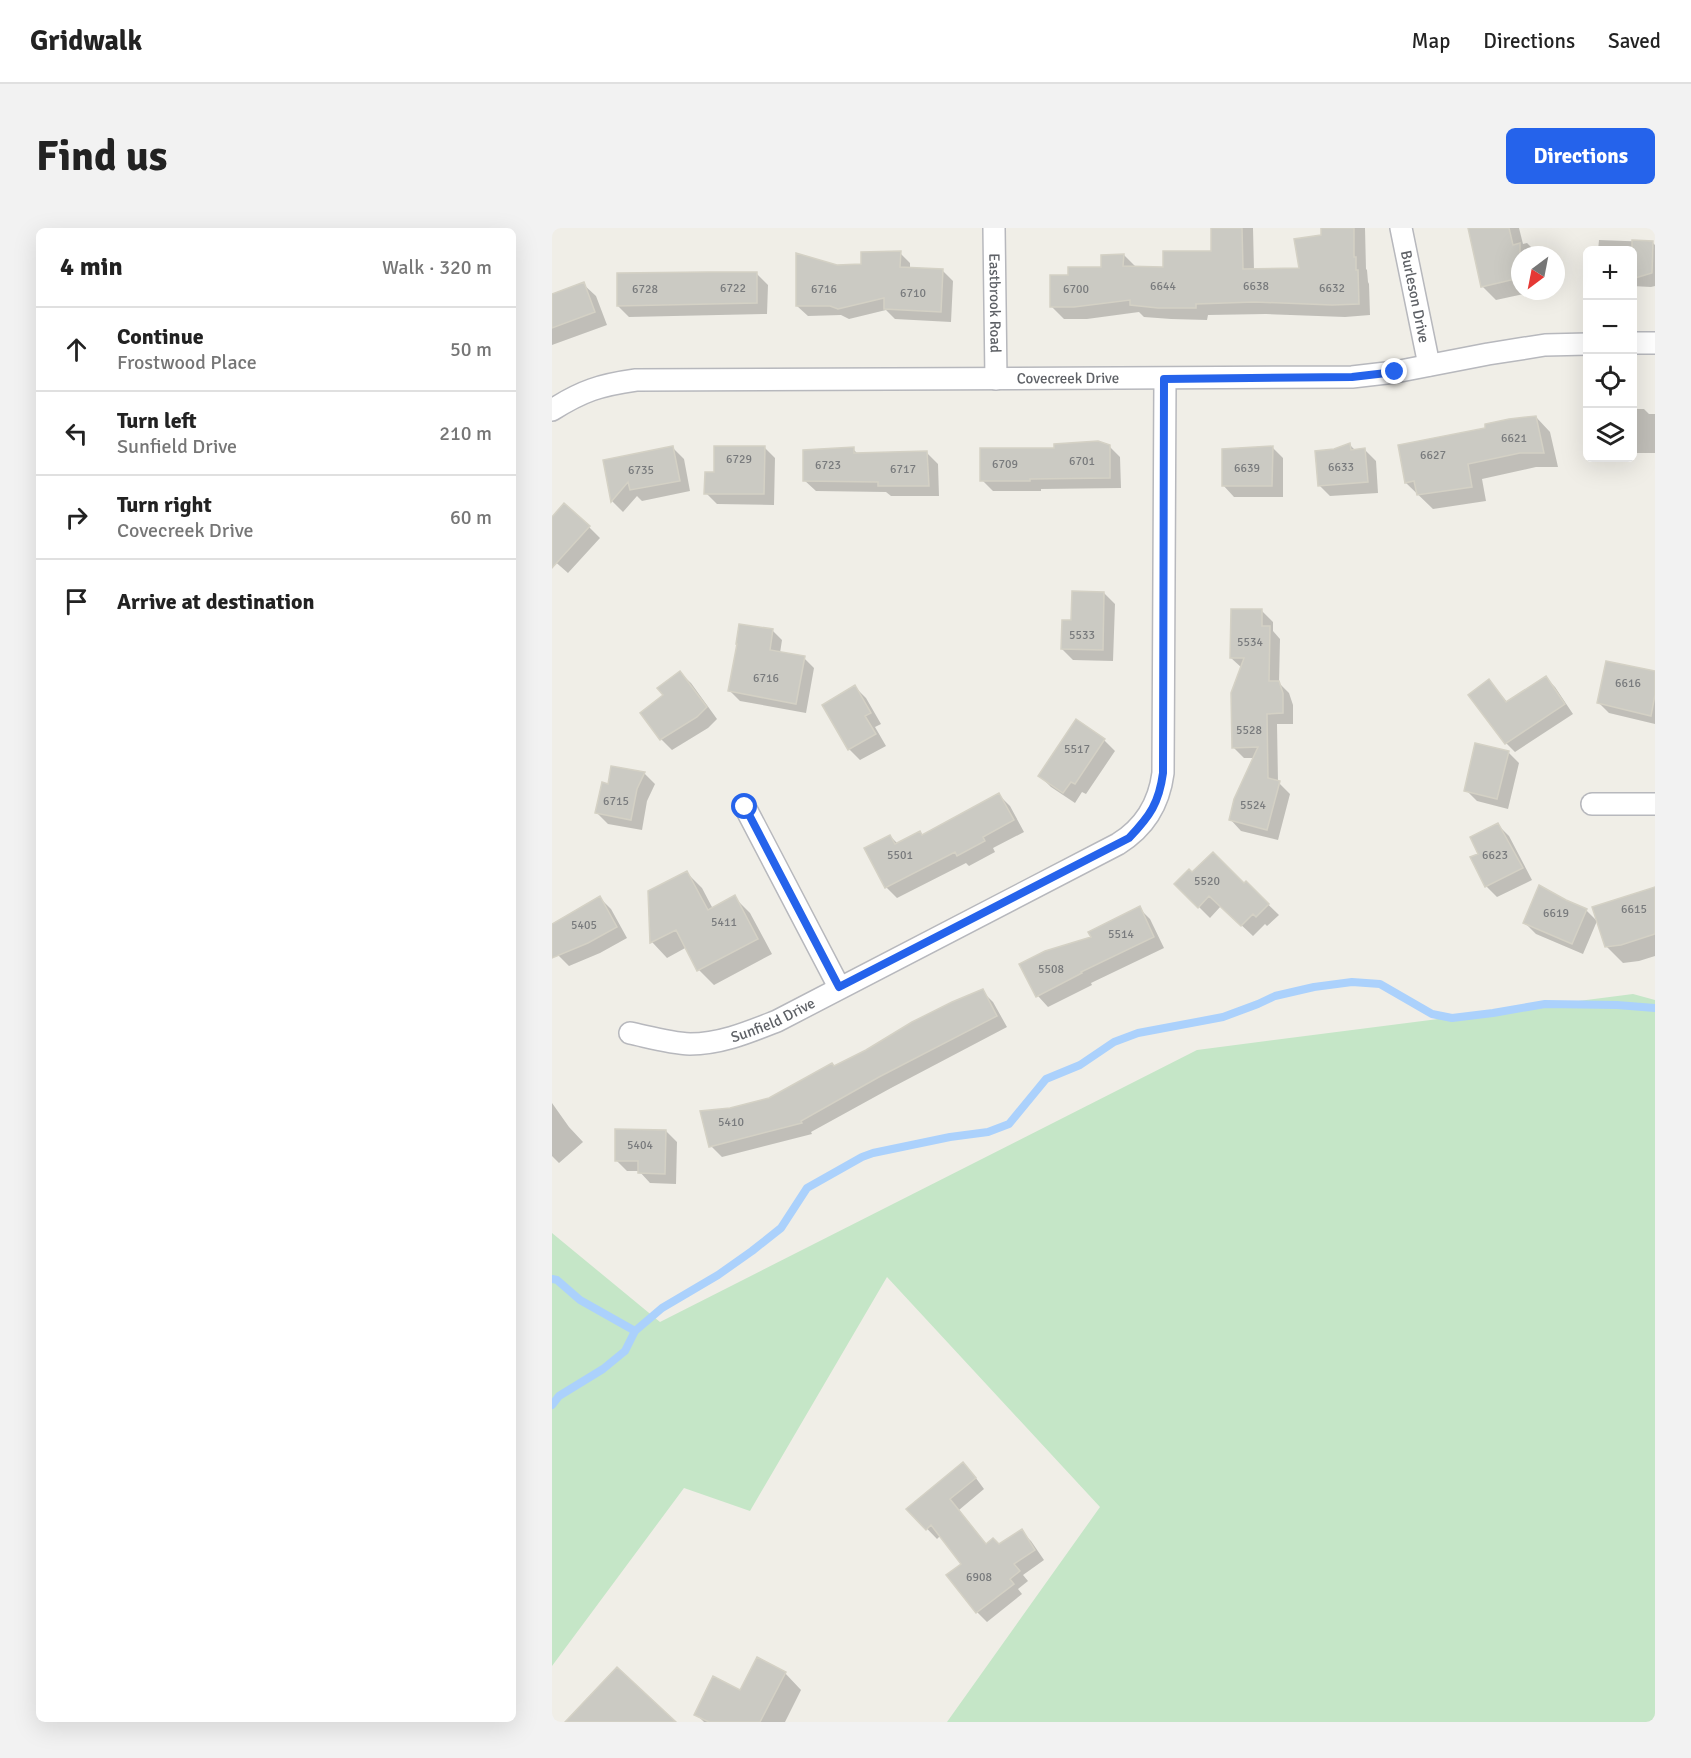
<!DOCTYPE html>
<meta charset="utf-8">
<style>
:root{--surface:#fff;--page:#f2f2f2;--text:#222;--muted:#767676;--line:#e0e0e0;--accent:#2563eb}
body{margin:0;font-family:Signika,sans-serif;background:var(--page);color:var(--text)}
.controls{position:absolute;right:18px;top:18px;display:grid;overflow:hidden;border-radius:9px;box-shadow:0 6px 24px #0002}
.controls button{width:54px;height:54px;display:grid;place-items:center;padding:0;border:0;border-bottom:2px solid var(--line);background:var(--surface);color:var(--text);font:30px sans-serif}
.compass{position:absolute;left:959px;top:18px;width:54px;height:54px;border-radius:50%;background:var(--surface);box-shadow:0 6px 24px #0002;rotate:212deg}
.stop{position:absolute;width:18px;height:18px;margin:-14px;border:4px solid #2563eb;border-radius:50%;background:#fff}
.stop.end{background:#2563eb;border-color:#fff;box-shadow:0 2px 6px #0008}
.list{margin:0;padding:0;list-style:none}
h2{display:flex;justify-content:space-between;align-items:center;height:78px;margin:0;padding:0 24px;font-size:26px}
h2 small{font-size:20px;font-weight:400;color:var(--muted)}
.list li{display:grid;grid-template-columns:39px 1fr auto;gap:18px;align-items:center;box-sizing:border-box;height:84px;padding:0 24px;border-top:2px solid var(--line)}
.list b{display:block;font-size:22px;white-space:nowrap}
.list p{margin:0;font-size:20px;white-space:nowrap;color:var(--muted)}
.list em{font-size:20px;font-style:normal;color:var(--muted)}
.icon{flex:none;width:33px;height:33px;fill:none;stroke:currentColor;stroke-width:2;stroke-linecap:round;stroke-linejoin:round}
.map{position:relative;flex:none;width:1103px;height:1494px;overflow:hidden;border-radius:9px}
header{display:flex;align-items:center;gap:36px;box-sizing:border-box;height:84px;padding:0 30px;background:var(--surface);border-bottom:2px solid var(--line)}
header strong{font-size:28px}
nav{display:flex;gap:33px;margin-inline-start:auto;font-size:21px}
.intro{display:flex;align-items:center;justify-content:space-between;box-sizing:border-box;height:144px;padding:0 36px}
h1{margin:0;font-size:42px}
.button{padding:15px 27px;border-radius:9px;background:var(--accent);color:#fff;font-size:21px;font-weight:700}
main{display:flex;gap:36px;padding:0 36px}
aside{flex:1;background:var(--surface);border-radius:9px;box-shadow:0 6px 24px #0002}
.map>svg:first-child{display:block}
.green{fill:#c5e6c7}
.shadow{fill:#0003}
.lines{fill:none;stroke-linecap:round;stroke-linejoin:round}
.stream{stroke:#abd1fc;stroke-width:8}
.building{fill:#cbcac3;stroke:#d4d1c5;stroke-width:1.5}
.minor-casing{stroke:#b7b8bd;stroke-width:24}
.minor{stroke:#fff;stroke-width:21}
.route{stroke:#2563eb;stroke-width:8}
.labels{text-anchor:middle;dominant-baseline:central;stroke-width:5;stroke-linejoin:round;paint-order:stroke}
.number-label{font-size:12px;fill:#797b7d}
.street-label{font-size:15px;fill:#5e6166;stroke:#fff}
</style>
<header>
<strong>Gridwalk</strong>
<nav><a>Map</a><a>Directions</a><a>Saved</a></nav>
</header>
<div class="intro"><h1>Find us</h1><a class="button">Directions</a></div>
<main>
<aside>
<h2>4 min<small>Walk · 320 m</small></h2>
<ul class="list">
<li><svg class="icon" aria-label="ahead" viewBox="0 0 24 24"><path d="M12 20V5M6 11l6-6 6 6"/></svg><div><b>Continue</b><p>Frostwood Place</p></div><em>50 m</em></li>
<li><svg class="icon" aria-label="left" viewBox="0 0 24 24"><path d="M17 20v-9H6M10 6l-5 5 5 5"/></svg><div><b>Turn left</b><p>Sunfield Drive</p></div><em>210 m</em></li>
<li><svg class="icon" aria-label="right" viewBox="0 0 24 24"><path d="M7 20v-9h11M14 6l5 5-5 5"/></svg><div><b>Turn right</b><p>Covecreek Drive</p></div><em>60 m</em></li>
<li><svg class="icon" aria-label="arrive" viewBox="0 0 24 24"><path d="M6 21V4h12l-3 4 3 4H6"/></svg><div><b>Arrive at destination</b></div></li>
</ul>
</aside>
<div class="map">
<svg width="1103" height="1494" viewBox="0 0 1103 1494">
<rect width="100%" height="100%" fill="#f0eee7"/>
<path class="green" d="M1081 766 1103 772V1494H395L548 1279 335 1049 198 1283 132 1260 0 1438V1005L108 1094 645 822Z"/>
<path class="shadow" d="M660 0H701L702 42 748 41 771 8V0H813L814 41 815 42 816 54 817 56 818 87 793 89 714 86 656 87 655 92 619 91 592 89 587 84 535 91H512L500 79 518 49 551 41 572 27 584 39 612 41 661 24Z
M917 0H967L971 16 975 15 987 27H968V63H986L944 72 930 58Z
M1047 12 1100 14 1103 17V58L1099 59 1080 58V22H1046Z
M348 25 358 35V41L390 42 401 53 399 94 343 91 334 82 297 91 289 87 256 88 245 78 285 38H311Z
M205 46 216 57 215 86 77 89 66 78Z
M31 56 44 68 55 97 0 117V68Z
M1080 181H1092L1097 186H1103V225H1080Z
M984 189 998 204 1006 239H984L930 251 934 273 881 281 854 255Z
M798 217 804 223 813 222 824 233 826 265 778 268 767 257 783 223Z
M557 218 568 229 569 260 489 261V263H441L430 252 504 221Z
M212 219 223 230 222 277 165 276 154 265Z
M720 219 731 230V269H682L671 257Z
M121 220 132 231 138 263 90 273 85 268 71 284 60 273 53 233Z
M301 221 306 226 375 225 386 236 387 268H339L334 264 264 263 252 252Z
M0 291 37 299 48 310 16 345 0 331Z
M552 365 563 376 561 433 521 432 510 421 521 393Z
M710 383 721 394V403L728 411 727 455 737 465 741 477V496H725L726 554 738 566 726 612 689 603 678 591 703 530H692L681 519 690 440 679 430Z
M220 402 230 412 228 425 252 430 262 440 254 485 188 473 178 463Z
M1103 444V496L1057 485 1046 474Z
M128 445 139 455 165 491 156 500 120 522 109 511 113 468Z
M994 450 1003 459 1021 486 963 524 954 515 937 453 956 475Z
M303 459 314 470 329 496 323 499 334 518 308 532 297 521Z
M552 512 563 523 534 566 530 564 523 575 499 559 488 548Z
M956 524 967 535 956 581 925 573 914 562Z
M92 545 103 556 95 573 90 602 56 596 45 585 57 558Z
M447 567 458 578 472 604 441 620 443 624 417 638 414 635 345 670 334 659 338 608 346 616 368 605 371 608Z
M946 597 957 608 980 652 945 669 934 658 928 626Z
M135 645 150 660 161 681 182 669 198 685 220 726 162 757 147 742 135 719 115 730 100 714 97 664Z
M640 646 692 657 694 655 727 687 715 698 713 696 701 708 669 678 658 690 624 656Z
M1103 660V728L1087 733 1071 735 1054 718Z
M48 670 59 681 75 710 48 725 17 738 6 727 0 717V697Z
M1013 673 1034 682 1045 693 1031 726 984 706 973 695Z
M587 680 598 691 612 720 539 755 540 757 496 779 486 768 541 710Z
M430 763 441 774 455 799 339 860 259 904 260 906 170 929 159 918 178 881 217 872Z
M0 875 17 899 31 914 7 935 0 928Z
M114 903 125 914 124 956 98 955 87 943H75L64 932Z
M421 1246 432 1261 407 1282 435 1317 447 1318 469 1303 479 1313 492 1332 471 1347 476 1353 466 1361 470 1366 435 1394 425 1384 396 1348 411 1336 389 1307 385 1311 356 1281Z
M233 1445 249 1462 233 1494H152L144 1486 189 1464Z"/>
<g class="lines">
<path class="stream" d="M0 1051 5 1052 28 1072 83 1103
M0 1177 7 1168 51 1141 73 1123 83 1103 110 1080 166 1047 200 1023 229 1000 255 960 310 929 321 925 398 909 436 904 457 896 494 851 528 837 562 814 586 805 671 789 706 776 723 768 762 759 800 754 828 756 880 786 900 790 941 785 993 776 1065 777 1103 780"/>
</g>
<path class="building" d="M659 0H690L691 41 747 40 742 11 769 7V0H802V29H804V42H806L807 76 780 77 702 74 644 76V80H606L578 77V72L522 79H498V47H516V39H549V27L572 26 571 38 611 39V23H659Z
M916 0H957L961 17 968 15V50L929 59Z
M1080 12 1101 13 1100 45 1080 51Z
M349 23 348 39 391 41 389 84 332 81V70L286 81 278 78H244V25L285 37 309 36V24Z
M156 44H205V75L65 78V45Z
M32 54 43 84 0 100V66Z
M984 188 992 225H968L916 236 920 259 865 267 862 253 853 255 846 217 933 200V196L957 191Z
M546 213 558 217V250L478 251V253H428V220H502V216Z
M798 215 799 222 813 220 816 254 766 258 763 223 782 221Z
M121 218 128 253 78 262 76 254 59 274 51 232Z
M162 218H213L212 266H152L153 244H162Z
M721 218 720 258H670V221Z
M302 219V225L375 223 377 258H326V254L251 253V222Z
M12 275 38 298 0 340V289Z
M520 363 552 364 551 422 509 421 510 392H519Z
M679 381H710V398H718L717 453H727L731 465V485L715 486 716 550 728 553 715 602 677 592 682 571 706 519 680 520 679 465 692 430H678Z
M187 396 221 401 218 422 253 428 244 476 176 463 185 416H184Z
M1054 433 1103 443V467L1099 488 1045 475Z
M128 443 155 479 145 489 108 512 88 485 111 467 105 460Z
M994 448 1013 476 953 516 916 467 937 451 954 474Z
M303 457 319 485 313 488 324 506 296 522 270 477Z
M524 491 553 511 523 556 519 554 511 565 486 548Z
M923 515 957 523 945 571 912 563Z
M59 538 93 544 85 561 79 592 43 585 50 554 56 556Z
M447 565 462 592 431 609 433 613 405 628 403 624 333 660 312 620 338 607 343 616 368 603 370 607Z
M946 595 971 640 933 659 918 629 926 626 918 609Z
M661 624 692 655 694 653 717 676 704 689 701 686 689 698 657 668 646 680 622 656 637 641 640 644Z
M135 643 156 682 183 667 206 711 145 743 124 702 98 715 96 663Z
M987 657 1014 672 1035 681 1020 716 971 695Z
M1103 659V706L1069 717 1053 719 1040 679Z
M48 668 65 699 36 715 0 730V696Z
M588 678 602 709 529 744 530 745 484 769 467 736 493 723 539 709 536 704Z
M431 761 445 788 327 849 249 893 250 895 157 919 148 883 178 880 217 870 280 835 282 838 314 822 360 794 400 774Z
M63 901 114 902 113 946 86 945V933H63Z
M411 1234 424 1250 398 1271 434 1316 441 1310 447 1316 470 1301 483 1322 462 1336 468 1343 458 1351 462 1356 424 1385 394 1347 409 1336 379 1297 374 1302 354 1281Z
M205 1429 234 1444 208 1494H157L142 1487 161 1448 188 1462Z
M65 1439 124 1494H13Z"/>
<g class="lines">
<defs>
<g id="minor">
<path id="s1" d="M442 0 444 151"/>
<path id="s2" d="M849 0 877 137"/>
<path d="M1080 115H1103"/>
<path id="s3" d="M0 182C30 163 48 157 84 152L800 149 843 144 936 126 993 117 1036 116"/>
<path d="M1040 576H1103"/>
<path d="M193 579 287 759"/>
<path id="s4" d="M78 805C97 809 118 815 138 816 169 816 197 804 225 793L566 616C592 600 607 576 611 545L613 151"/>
</g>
</defs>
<use href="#minor" class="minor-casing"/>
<use href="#minor" class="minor"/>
</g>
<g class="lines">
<path class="route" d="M193 579 287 759 577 610C598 588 607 575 611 545L612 151 800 149 843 144"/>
</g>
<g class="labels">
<g class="number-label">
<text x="611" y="58">6644</text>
<text x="704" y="58">6638</text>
<text x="181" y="60">6722</text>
<text x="780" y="60">6632</text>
<text x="93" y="61">6728</text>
<text x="272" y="61">6716</text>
<text x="524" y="61">6700</text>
<text x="361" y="65">6710</text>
<text x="962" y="210">6621</text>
<text x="881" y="227">6627</text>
<text x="187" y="231">6729</text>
<text x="530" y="233">6701</text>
<text x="453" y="236">6709</text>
<text x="276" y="237">6723</text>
<text x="789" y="239">6633</text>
<text x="695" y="240">6639</text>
<text x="351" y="241">6717</text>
<text x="89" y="242">6735</text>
<text x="530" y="407">5533</text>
<text x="698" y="414">5534</text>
<text x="214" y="450">6716</text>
<text x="1076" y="455">6616</text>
<text x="697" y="502">5528</text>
<text x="525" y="521">5517</text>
<text x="64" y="573">6715</text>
<text x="701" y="577">5524</text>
<text x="348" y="627">5501</text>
<text x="943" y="627">6623</text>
<text x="655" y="653">5520</text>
<text x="1082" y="681">6615</text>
<text x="1004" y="685">6619</text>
<text x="172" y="694">5411</text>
<text x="32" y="697">5405</text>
<text x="569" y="706">5514</text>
<text x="499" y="741">5508</text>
<text x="179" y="894">5410</text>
<text x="88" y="917">5404</text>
<text x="427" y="1349">6908</text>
</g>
<g class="street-label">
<text stroke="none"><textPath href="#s2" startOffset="70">Burleson Drive</textPath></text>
<text stroke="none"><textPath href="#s1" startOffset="75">Eastbrook Road</textPath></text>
<text stroke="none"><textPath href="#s3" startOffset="522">Covecreek Drive</textPath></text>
<text stroke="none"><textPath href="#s4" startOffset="148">Sunfield Drive</textPath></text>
</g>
</g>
</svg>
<div class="controls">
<button>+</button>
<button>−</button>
<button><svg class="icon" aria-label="locate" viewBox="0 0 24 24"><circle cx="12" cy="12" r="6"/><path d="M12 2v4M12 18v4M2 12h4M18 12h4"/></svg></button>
<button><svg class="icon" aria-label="layers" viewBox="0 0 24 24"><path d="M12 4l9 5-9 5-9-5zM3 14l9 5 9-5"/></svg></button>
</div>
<svg class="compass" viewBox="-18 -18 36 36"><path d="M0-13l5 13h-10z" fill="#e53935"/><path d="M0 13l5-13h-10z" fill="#767676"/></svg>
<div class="stop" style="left:193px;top:579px"></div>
<div class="stop end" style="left:843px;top:144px"></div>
</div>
</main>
